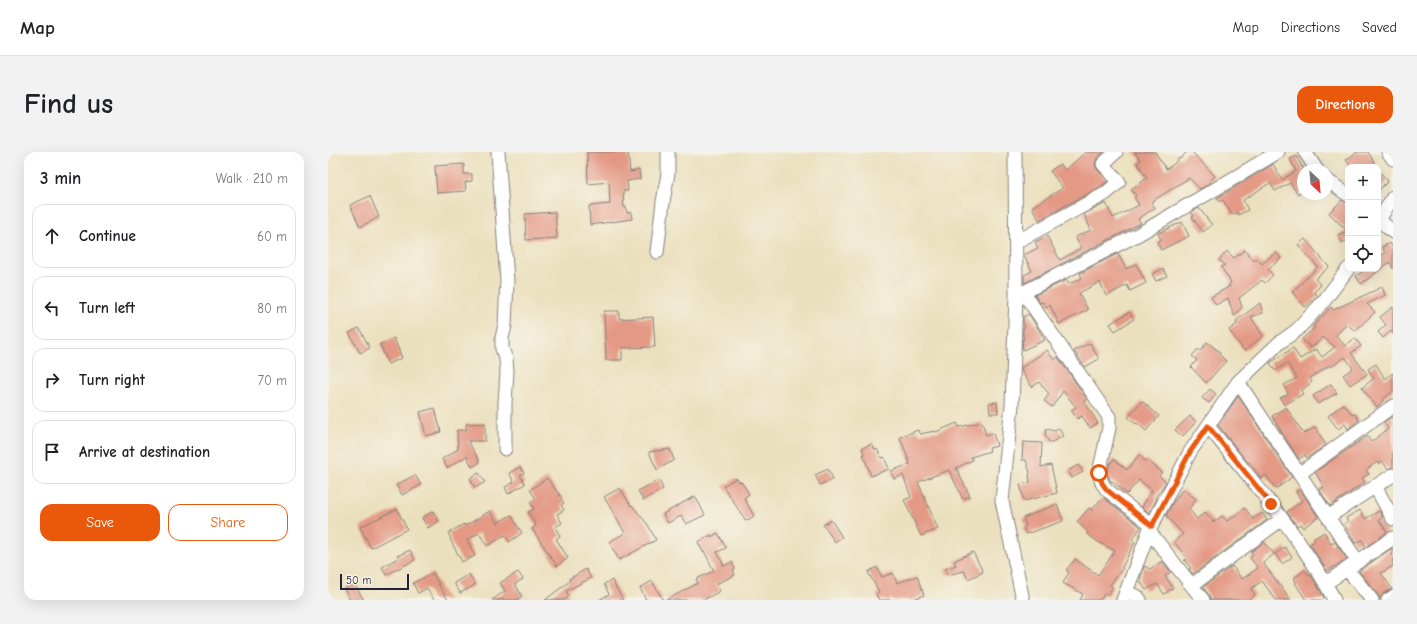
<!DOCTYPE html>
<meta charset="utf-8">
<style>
:root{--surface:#fff;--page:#f2f2f2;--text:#202124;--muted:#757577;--line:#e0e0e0;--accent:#ea580c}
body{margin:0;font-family:"Comic Neue",sans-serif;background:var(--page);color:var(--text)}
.controls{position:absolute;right:12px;top:12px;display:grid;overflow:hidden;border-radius:8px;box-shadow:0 4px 16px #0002}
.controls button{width:36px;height:36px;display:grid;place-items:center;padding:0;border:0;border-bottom:1px solid var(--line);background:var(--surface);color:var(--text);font:20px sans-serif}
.compass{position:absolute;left:969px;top:12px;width:36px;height:36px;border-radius:50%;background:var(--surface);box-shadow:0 4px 16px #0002;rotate:154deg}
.scale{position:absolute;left:12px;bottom:10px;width:69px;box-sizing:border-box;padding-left:4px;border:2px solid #22223b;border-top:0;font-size:11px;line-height:14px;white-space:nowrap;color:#22223b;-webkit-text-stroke:3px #f7f3e8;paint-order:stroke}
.stop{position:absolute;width:12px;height:12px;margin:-9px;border:3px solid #ea580c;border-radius:50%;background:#fff}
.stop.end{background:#ea580c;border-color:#fff;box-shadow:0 1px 4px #0008}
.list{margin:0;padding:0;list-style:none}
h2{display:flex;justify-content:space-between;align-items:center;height:52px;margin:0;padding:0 16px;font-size:17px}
h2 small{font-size:13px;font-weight:400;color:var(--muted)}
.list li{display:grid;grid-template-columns:26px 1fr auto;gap:12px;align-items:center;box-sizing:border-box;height:64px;margin:0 8px 8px;padding:0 8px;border:1px solid var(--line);border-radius:12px}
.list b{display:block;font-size:15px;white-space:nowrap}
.list em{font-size:13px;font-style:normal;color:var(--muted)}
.actions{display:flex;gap:8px;padding:12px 16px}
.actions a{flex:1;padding:9px 0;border:1px solid var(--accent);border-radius:12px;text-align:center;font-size:14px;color:var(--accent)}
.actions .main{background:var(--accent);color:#fff}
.icon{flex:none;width:22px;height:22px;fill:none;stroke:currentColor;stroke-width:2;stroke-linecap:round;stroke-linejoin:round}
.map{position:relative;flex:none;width:1065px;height:448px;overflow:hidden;border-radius:12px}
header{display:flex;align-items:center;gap:24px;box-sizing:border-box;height:56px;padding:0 20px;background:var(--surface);border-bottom:1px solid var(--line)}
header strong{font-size:19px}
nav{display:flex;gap:22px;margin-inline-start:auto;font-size:14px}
.intro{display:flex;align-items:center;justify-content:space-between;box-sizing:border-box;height:96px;padding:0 24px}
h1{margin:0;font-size:28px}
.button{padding:10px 18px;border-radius:12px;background:var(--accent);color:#fff;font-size:14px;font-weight:700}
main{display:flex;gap:24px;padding:0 24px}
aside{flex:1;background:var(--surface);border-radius:12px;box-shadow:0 4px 16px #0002}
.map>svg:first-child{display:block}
.building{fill:#e49985}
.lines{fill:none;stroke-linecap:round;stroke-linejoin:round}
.minor-casing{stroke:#86817c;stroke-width:15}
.minor{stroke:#fff;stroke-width:13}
.route{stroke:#ea580c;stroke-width:5}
</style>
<header>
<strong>Map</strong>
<nav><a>Map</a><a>Directions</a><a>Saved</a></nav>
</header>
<div class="intro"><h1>Find us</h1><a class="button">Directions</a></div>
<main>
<aside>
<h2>3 min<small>Walk · 210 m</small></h2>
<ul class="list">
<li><svg class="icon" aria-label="ahead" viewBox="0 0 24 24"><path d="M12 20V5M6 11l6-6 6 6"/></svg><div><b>Continue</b></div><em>60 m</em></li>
<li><svg class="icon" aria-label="left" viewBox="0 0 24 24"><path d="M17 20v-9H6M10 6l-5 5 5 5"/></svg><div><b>Turn left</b></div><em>80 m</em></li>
<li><svg class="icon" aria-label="right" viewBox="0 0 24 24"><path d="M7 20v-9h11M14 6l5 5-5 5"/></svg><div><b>Turn right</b></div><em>70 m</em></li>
<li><svg class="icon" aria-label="arrive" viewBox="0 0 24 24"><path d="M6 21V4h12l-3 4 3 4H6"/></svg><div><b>Arrive at destination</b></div></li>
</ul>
<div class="actions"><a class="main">Save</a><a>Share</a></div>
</aside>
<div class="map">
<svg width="1065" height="448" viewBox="0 0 1065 448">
<rect width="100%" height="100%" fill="#f7f3e8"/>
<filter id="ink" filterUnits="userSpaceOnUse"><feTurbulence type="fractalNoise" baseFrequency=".025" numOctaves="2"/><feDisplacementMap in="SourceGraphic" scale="8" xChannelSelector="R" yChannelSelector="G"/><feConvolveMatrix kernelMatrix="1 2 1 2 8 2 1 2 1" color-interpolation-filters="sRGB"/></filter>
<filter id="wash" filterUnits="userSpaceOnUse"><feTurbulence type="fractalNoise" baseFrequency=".012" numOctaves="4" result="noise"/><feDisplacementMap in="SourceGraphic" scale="16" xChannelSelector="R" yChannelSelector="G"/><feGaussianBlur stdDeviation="0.9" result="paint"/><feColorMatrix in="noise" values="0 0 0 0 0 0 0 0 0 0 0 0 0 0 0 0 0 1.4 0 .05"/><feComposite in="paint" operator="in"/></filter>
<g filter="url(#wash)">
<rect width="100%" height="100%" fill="#ebe0be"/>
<g id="blocks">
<path class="building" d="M259 0H300L302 20 311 18 312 27 299 29 300 39H295L296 55H298L299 61 303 60 304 67 262 73 261 54 282 52 281 30 260 32Z
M758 0H776L769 6 767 13 769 17 780 29 772 35 711 68 704 55 735 36 722 19 732 12 737 18Z
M806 0H827L838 17 846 12 851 6 852 7 859 0H864L887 24 879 33 872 37 861 26 823 50 827 56 810 67 813 71 696 131V123L704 119 696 103 710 96 707 90 719 84 732 108 753 96 747 85 763 78 756 62 778 51 785 66 811 53 806 45 808 44 803 37 819 26 809 11 813 8Z
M1029 0H1040L1047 11 1042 15H1023L1018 8Z
M969 4 974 15 975 14V38L970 42 962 31 947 39 942 31 915 48 920 58 910 63 909 60 904 63 895 48 892 50 889 46 945 12 954 28 968 19 962 7Z
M136 12V22H144V29L137 30 138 39 109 41 107 14Z
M1050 18 1060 29 1050 39Z
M42 44 51 65 32 75 22 53Z
M1014 48 1020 51V88L1014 91 1010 83 1019 79 1001 61Z
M871 56 884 73 875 80 864 65 866 64 863 60Z
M227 60 229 86 198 88 197 62Z
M854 70 861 84 833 98 829 90 833 88 830 81Z
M977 87 1001 115 987 127 993 133 986 140 990 144 977 155 964 140 990 115 970 93Z
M1062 91 1065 96V117L1062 110 1033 132 1028 124 1034 120 1031 117H1050V105L1057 101 1054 95Z
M917 98 926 109 928 106 934 112 948 100 953 106 940 118 945 123 937 131 934 128 911 146 914 155 906 164 900 146 888 153 883 145 902 134 901 133 903 130 893 115 897 113 891 108 899 99 906 106Z
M789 102H790L798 117 808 112 818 131 802 139 799 133 778 144 772 130 751 141 760 158 731 172 722 153 718 155 715 150 712 151 707 143 738 128 741 132 754 126 752 121Z
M835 117 839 124 828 129 824 122Z
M1054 135 1057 143 1039 152 1047 160 1027 179 1019 172 1008 183 1017 194 1027 186 1033 194 1023 201 1039 222 1022 233 1015 223 1025 216 1017 205 1003 215 1002 213 982 226 984 230 973 239 975 242 956 253 952 246 960 242 956 233 969 226 959 211 947 219 942 211 965 196 972 207 988 197 994 205 1007 195 995 185 983 196 974 187 987 176 985 174 1003 155 1005 158Z
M932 151 935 161 923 165 935 184 916 199 901 178 909 172 908 169Z
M1065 155V182L1063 179 1055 186 1050 180 1058 173 1052 165Z
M276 159H291V167L325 165 327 195 294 196V208H278Z
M801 160 806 167 787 179 782 172Z
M701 162 717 188 695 198 694 188 696 187 695 183V176L697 175 695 170V165Z
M31 176 42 196 32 201 21 181Z
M66 186 74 206 60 212 52 192Z
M879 190 892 200 891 202 898 209 878 231 863 215 869 208 864 204 870 197 872 199Z
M762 191 771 207 757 215 746 199Z
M719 198 726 208 730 205 759 247 756 249 770 271 762 276 754 264 749 267 743 258 748 255 735 239 724 255 716 249 721 242 711 230 704 235 693 218V216Z
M1048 212 1057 227 1065 221V239L1054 248 1055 249 1049 255 1034 236 1046 226 1040 217Z
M1003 232 1009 241 990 252 985 244Z
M882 237 888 242 881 251 874 246Z
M910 244 964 325 948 337 938 323 933 326 921 310 920 311 890 273Z
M814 249 831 264 818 279 809 271 808 272 800 265Z
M669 250 670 261H662L661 251Z
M1015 252 1025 263 1027 262 1031 268 1020 277 1017 272 1010 277 1000 264Z
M958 255 976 282 987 275 998 293 979 306 977 303 971 307 954 281 944 264Z
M107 256 113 280 98 284 92 260Z
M862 264 868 270 854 285 847 278Z
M1065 264V315L1060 317 1054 309 1051 312 1049 310 1038 318 1041 322 1034 326 1037 330 1002 354 991 337 996 335 987 320 1039 284 1043 290 1060 277 1056 270Z
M654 270 658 283 665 281 669 294 661 296 662 299 643 305 645 308 628 316 642 344 635 347 621 318 590 330 610 377 593 384 576 348 583 345 575 323 566 327 563 319 582 312 572 285 590 278 592 282 607 279 608 280 629 271 631 275Z
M157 271V289H140L151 308V311L144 315 139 304 119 316 114 307 130 297 129 278H138V272Z
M731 276 735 284 724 290H721L717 283 718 277 727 279Z
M695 290 714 291 713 315 723 313 729 341 696 349 692 332 702 330 701 324 702 321 698 308H694Z
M544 292 547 298 549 297 553 306 556 305 561 317 543 324 535 302H536L534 296Z
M342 297 346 308 329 318 321 300Z
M811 303 817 309 819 308 834 320 831 324 838 330 827 346 829 347 821 361 814 355 824 338 811 328 799 342 784 329 783 330 779 321 781 313 786 307 799 318Z
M750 313 755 320 744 326 740 319Z
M192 315 196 321 192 323 197 332 180 342 177 335 186 330 181 321Z
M500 317 505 327 492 333 487 323Z
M151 321 157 330 147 336 142 326Z
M87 323 93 333 74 343 68 333Z
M219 326 234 346 233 347 236 351 233 353 236 358 229 362 234 371 227 375 232 384 228 387 240 406 229 414 204 377 208 374 200 360 206 357 202 350 208 347 202 338Z
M408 326 411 330 412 329 415 332 421 342 416 346 426 364 418 369 395 334Z
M331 328 335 337 315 348 310 339Z
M292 336 303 354 304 353 320 373 328 388 291 408 281 390 297 381 276 345Z
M855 337 868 347 861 357 869 367 877 360 886 370 894 364 899 369 917 356 925 367 934 361 939 368 865 422 861 417 863 416 856 408 859 406 846 390 855 382 838 364 844 352Z
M972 337 990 365 975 376 972 372 969 374 959 360 974 349 968 340Z
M367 344 377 363 358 372 353 364 340 371 335 362Z
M776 346 813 375 804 388 807 390 794 415 795 416 782 433 785 435 780 443 777 441 772 448H752L755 442 735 431 741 420 738 418 744 411 747 407 770 423 787 399 770 390 759 382 760 380 749 370 761 356 764 358 772 348 773 349Z
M729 352 735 369 698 382 695 376 698 374 695 366Z
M69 357 79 377 43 396 32 375Z
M1032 358 1037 367 1051 359 1055 365 1051 368 1059 380 1038 395 1034 388 1028 391H1027L1016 372 1020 370 1018 366Z
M105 359 111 369 100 376 94 366Z
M162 359 169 371 183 363 194 381 181 390 177 383 159 394 151 381 139 388 147 404 134 410 122 387 123 386 120 381 136 372 137 374Z
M503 368 514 385 507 390 495 373Z
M996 380 1003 392 1007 390 1019 407 999 419 982 392 987 389 985 387Z
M390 381 398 396 389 400 396 414 404 410 407 417 405 418 407 423 388 432 392 439 375 448H338L370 431 368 427 386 419 376 399 375 400 370 390 383 383V385Z
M936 390 946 402 935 411 963 448H948L934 429 923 437 927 443 920 448H883L881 443 875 435 904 414 914 427 930 416 922 406 925 403 923 400Z
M957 395 964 405 954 412 947 402Z
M1064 396 1065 414 1053 421 1064 437 1056 441 1052 447 1050 443 1031 419Z
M82 398 87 408 58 423 54 415 70 406 69 404Z
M645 400 655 420 640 427 636 419 619 423 617 417 628 413 626 409Z
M834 409 843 420 837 424 845 436 836 442 829 432 818 438 812 429 816 414 822 417Z
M549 415 554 425 565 421 569 431 589 424 596 443 583 448H551L548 442 551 440 540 420Z
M258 417 263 426 238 439 241 444 236 448H217L242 429 241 427Z
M977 418 981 423 982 422 989 433 996 446 994 448H978L967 431 968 430 966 426Z
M190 420 195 427 187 432 194 444 189 448H164L177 439 172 431Z
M105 421 111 433 120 448H106L99 436 90 441 85 431Z
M141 422 147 433 132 441 126 431Z
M284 428 295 448H271L281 442 276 432Z
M324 429 335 448H318L312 436Z
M26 431 36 448H22L16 437Z"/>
</g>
</g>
<g filter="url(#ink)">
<use href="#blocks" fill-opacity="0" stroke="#86817c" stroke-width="1"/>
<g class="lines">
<defs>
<path id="minor" d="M170 0 179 129 177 173 174 186V197L178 207 179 220 177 251V297
M687 0 688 144 684 253 674 349 695 448
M977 0 989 18
M1060 0 1065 7
M999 28 1020 43
M1050 67 1065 80
M1050 70 1065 45
M688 90 777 42 791 30 775 12 788 0
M329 100 335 50 340 21V0
M695 140 781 265V276L771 321 774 331 779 338 824 373
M688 144 811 82 950 0
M910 230 1030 410
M880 274C913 315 947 354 976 398 987 414 998 430 1006 448
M971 322 1065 254
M1047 334 1065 367
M1000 365 1065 323
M821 379 875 448
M1019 417 1044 448
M998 431 1065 386
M864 433 954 367
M798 440 810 445 812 448
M795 448 821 379 862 300 910 230 951 191 969 178 996 149 1020 117
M1060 448 1065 445"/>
</defs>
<use href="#minor" class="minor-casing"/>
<use href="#minor" class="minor"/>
</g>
</g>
<g class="lines" filter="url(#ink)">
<path class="route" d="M771 321 774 331 779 338 824 374 862 300 880 274 943 352"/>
</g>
</svg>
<div class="controls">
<button>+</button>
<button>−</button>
<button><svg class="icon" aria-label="locate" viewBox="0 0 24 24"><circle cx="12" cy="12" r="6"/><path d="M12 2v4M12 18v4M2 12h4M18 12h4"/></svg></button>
</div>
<svg class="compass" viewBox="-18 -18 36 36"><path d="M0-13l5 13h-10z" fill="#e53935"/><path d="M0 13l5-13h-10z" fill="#757577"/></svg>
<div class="scale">50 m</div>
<div class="stop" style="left:771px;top:321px"></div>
<div class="stop end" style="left:943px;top:352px"></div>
</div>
</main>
